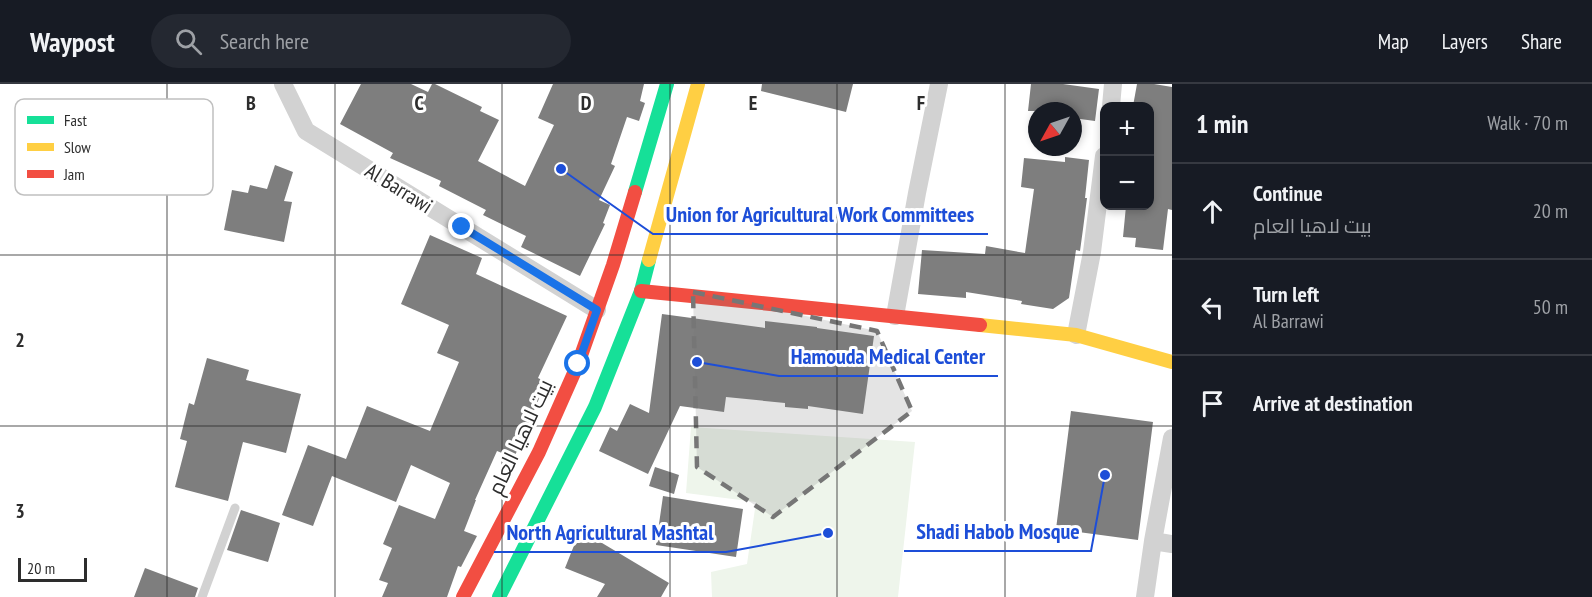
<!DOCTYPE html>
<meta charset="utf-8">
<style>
:root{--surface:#171b24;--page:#242831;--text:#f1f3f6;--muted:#9ea1a6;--line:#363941}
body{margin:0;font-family:"PT Sans Narrow",Cairo,sans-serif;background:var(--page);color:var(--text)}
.controls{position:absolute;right:18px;top:18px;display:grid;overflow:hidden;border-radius:12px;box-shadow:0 3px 9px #0003}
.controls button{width:54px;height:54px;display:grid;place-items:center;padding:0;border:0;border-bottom:2px solid var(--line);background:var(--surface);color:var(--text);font:30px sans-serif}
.compass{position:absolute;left:1028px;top:18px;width:54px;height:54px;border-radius:50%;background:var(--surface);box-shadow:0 3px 9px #0003;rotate:230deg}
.scale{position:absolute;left:18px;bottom:15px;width:69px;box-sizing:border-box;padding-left:6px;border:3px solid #2d2d2d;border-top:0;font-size:16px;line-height:21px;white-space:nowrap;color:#2d2d2d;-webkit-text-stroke:4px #fff;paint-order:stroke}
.stop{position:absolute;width:18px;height:18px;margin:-14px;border:4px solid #1a73e8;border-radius:50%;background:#fff}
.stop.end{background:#1a73e8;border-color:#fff;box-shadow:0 2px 6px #0008}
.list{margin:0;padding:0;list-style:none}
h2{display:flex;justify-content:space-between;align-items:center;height:78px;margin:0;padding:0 24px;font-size:26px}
h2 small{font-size:20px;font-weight:400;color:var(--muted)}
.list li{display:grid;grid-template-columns:39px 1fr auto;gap:18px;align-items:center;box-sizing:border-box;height:96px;padding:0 24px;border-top:2px solid var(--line)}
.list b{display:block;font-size:22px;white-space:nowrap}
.list p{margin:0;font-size:20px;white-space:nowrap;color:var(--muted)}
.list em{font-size:20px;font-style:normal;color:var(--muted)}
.icon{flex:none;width:33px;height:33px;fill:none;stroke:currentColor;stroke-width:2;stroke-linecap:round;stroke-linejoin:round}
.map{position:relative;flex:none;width:1172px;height:513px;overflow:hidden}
header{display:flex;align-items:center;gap:36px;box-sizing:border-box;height:84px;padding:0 30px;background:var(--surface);border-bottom:2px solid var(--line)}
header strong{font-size:28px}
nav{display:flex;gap:33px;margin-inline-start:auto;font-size:21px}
.search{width:420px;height:54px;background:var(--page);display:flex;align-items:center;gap:15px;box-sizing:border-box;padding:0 21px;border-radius:33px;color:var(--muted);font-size:22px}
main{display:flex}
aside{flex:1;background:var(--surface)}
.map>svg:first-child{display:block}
.green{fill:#eef5eb}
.building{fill:#7e7e7e}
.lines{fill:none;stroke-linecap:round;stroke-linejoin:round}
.lane{stroke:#d2d2d2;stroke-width:9}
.street{stroke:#d2d2d2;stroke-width:18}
.fast{stroke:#16e098;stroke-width:14}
.slow{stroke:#ffcf43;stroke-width:14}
.jam{stroke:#f24e42;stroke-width:14}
.route{stroke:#1a73e8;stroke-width:8}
.marked{fill:#767676;fill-opacity:0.2;stroke:#767676;stroke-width:4.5;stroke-dasharray:12 8;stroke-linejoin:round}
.grid{fill:none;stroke:#2d2d2d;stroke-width:1.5;stroke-opacity:0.55}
.labels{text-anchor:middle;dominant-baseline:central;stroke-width:6;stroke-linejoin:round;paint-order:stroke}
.street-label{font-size:21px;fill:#2d2d2d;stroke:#fff}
.key{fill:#fff;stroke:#c0c0c0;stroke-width:1.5}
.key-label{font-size:16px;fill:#2d2d2d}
.grid-label{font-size:20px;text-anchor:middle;font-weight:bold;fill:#2d2d2d;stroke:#fff;stroke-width:6;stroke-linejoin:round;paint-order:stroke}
.leader{fill:none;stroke:#1d4ed8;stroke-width:2}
.callout-dot{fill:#1d4ed8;stroke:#fff;stroke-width:2}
.callout-label{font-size:22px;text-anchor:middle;font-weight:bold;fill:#1d4ed8;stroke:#fff;stroke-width:6;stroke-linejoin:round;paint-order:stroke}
</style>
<header>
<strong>Waypost</strong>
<div class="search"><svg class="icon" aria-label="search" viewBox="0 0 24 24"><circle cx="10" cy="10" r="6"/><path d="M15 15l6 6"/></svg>Search here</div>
<nav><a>Map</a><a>Layers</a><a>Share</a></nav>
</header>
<main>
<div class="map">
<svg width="1172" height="513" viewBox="0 0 1172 513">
<rect width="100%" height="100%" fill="#fff"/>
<path class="green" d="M691 343 915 358 898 513H712L711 488 747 480 756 418 686 409Z"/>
<path class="building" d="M361 0H411L428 8 432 0H435L482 23 480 27 499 36 478 77 525 102 554 41 538 34 553 0H644L640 17 645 19 639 37 627 33 611 80 615 82 599 116 610 121 603 139 605 140 580 192 521 163 526 152 483 131 486 126 439 102 441 97 390 74 393 69 340 40Z
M762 0H853L846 28 761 7Z
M1031 0H1063L1099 5 1095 37 1073 34V27H1028Z
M1137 0H1154L1172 3V126L1168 125 1163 166 1135 163 1136 154 1123 153 1126 122H1149V22H1133Z
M1065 73 1089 76 1085 114H1087L1083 145 1080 167 1076 166 1069 214 1053 225 1021 220 1022 217 966 208V214L918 210 922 166 985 170 986 162 1025 169 1034 105 1021 103 1024 74 1065 78Z
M275 81 293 88 284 117 292 118 284 158 224 146 232 106 248 109 250 101 267 105Z
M430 151 482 174 476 190 567 232 538 294 546 298 514 374 497 367 475 416H476L464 447 477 452 461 483 458 482 447 513H382L388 499 379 496 392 464 383 460 399 421 435 435 450 399 411 381 396 418 332 392 313 442 282 431 308 361 346 375 367 322 430 347 459 278 437 269 449 241 401 220Z
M662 230 765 244V237L817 243V244L874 252 863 330 808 322V325L785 323V319L726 313 724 328 680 322 648 390 599 367 610 343 617 347 630 320 649 329Z
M207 274 249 286 246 296 301 310 286 369 243 358 228 417 175 403 187 357 180 355 189 319 194 321Z
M1071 327 1153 338 1138 456 1056 445Z
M655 383 679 391 674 410 649 402Z
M663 412 743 425 736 473 656 461Z
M241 426 280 439 268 478 227 466Z
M579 449 597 456 669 499 661 513H597L605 500 565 484Z
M145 484 198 504 195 513H134Z"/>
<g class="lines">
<path class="lane" d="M202 513 235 424"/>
<path class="street" d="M283 0 306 47 597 226
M1111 22 1113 0
M895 232 917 109 939 0
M1076 251 1092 168 1104 72
M1153 457 1172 460
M1145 513 1153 457 1172 354"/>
<path class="fast" d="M635 108 667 0
M499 513 595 323 641 207 649 176"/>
<path class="slow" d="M649 176 698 0
M980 241 1076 251 1172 278"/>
<path class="jam" d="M641 207 980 241
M463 513 539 368 578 280 613 181 635 108"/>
</g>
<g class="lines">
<path class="route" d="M462 143 597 226 578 280"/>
</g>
<path class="marked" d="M693 208 877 247 912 327 773 433 697 383Z"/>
<path class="grid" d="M167 0V513M335 0V513M502 0V513M670 0V513M837 0V513M1005 0V513M0 171H1172M0 342H1172"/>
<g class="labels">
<g class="street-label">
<text transform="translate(399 104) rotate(32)">Al Barrawi</text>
<text transform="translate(520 353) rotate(-65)">بيت لاهيا العام</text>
</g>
</g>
<rect x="15" y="15" width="198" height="96" rx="9" class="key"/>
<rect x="27" y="32" width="27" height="8" fill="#16e098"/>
<rect x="27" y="59" width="27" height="8" fill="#ffcf43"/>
<rect x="27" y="86" width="27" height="8" fill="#f24e42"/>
<g class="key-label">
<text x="64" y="42">Fast</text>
<text x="64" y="69">Slow</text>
<text x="64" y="96">Jam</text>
</g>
<g class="grid-label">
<text x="251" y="26">B</text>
<text x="419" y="26">C</text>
<text x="586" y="26">D</text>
<text x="753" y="26">E</text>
<text x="921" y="26">F</text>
<text x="20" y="263">2</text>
<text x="20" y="434">3</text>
</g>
<path class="leader" d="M561 85L653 150H988M697 278L779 292H998M1105 391L1091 467H904M828 449L726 468H494"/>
<g class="callout-dot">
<circle cx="561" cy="85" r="6"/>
<circle cx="697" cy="278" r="6"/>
<circle cx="1105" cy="391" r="6"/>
<circle cx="828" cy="449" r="6"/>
</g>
<g class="callout-label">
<text x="820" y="138">Union for Agricultural Work Committees</text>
<text x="888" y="280">Hamouda Medical Center</text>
<text x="998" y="455">Shadi Habob Mosque</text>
<text x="610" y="456">North Agricultural Mashtal</text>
</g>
</svg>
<div class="controls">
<button>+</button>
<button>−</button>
</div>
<svg class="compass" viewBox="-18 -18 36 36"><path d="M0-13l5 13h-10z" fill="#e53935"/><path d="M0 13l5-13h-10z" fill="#9ea1a6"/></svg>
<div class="scale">20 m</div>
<div class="stop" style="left:578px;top:280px"></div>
<div class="stop end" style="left:462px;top:143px"></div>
</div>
<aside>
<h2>1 min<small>Walk · 70 m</small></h2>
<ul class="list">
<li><svg class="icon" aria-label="ahead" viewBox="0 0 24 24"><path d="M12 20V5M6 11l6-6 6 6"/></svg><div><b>Continue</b><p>بيت لاهيا العام</p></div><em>20 m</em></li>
<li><svg class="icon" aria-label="left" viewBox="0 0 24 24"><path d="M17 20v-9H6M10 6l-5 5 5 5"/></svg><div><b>Turn left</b><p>Al Barrawi</p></div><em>50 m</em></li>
<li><svg class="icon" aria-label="arrive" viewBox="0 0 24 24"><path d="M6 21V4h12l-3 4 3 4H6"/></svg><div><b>Arrive at destination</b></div></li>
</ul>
</aside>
</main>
